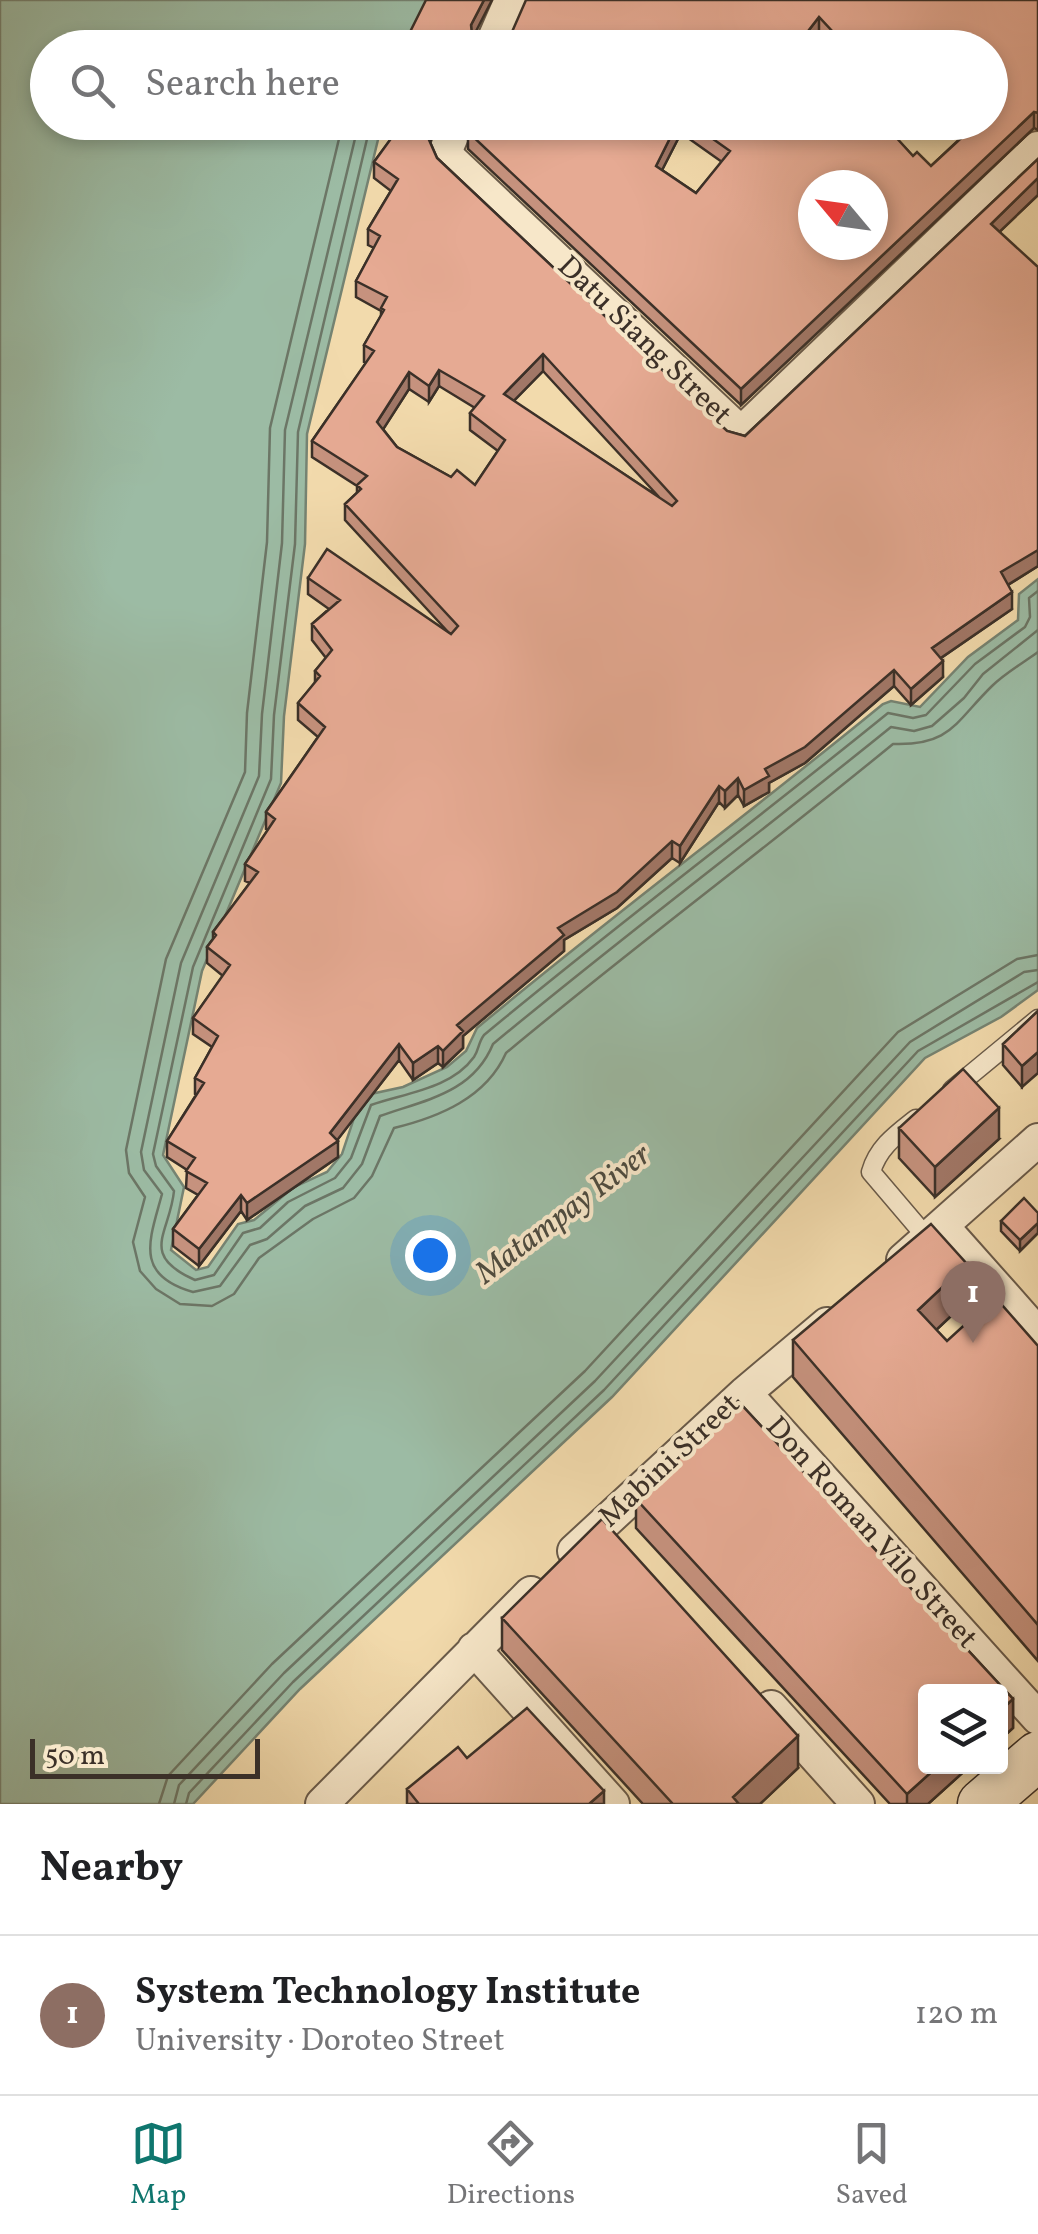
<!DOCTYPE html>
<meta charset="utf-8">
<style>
:root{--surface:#fff;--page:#f6f6f6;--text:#202124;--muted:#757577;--line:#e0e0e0;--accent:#0f766e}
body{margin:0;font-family:Vollkorn,serif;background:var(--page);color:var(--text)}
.controls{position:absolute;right:30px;bottom:30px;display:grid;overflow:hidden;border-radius:10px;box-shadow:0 5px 15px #0003}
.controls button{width:90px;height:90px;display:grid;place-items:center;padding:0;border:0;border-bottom:2px solid var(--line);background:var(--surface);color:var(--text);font:50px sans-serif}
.compass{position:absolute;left:798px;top:170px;width:90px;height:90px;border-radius:50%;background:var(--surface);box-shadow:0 5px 15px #0003;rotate:299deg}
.scale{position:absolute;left:30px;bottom:25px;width:230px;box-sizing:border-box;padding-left:10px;border:5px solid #3b3028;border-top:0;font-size:28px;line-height:35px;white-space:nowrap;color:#3b3028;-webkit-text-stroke:8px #f7e7c9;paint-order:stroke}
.you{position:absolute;left:430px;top:1255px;width:35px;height:35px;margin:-25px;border:8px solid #fff;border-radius:50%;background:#1a73e8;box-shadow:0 0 0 15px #1a73e833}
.badge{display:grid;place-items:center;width:65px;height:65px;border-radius:50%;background:var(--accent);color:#fff;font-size:32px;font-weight:700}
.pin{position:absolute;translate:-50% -82px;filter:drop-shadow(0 2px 5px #0008)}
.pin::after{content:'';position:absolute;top:52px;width:35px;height:30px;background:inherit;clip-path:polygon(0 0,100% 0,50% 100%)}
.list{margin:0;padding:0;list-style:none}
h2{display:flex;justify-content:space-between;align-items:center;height:130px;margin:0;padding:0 40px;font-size:42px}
h2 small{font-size:32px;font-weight:400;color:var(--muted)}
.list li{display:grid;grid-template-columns:65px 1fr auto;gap:30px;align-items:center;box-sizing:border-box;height:160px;padding:0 40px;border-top:2px solid var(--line)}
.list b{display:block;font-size:38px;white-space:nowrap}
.list p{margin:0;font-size:32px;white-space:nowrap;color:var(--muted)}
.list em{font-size:32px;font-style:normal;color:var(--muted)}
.icon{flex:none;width:55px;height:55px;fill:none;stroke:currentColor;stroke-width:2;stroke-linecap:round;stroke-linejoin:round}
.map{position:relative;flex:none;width:1038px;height:1804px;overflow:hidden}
.search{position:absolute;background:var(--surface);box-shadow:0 5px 15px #0003;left:30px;right:30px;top:30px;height:110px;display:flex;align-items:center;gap:25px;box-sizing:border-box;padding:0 35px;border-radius:55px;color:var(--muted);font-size:38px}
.sheet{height:290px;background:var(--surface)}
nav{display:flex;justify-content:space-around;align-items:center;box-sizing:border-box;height:140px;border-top:2px solid var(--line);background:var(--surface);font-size:28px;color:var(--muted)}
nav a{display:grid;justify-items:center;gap:5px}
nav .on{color:var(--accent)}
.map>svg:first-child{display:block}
.water{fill:#9cbba4;stroke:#758372;stroke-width:2.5}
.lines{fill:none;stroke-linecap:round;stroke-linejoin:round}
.shore{stroke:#6c7666;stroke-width:2.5}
.lane-casing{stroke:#695a49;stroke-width:21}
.street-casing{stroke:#695a49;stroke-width:36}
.secondary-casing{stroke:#3b3028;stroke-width:51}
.lane{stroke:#f7e7c9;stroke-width:18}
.street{stroke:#f7e7c9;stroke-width:32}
.secondary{stroke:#f7e7c9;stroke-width:48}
.wall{fill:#c6927e;stroke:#3b3028;stroke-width:2.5;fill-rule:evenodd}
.shaded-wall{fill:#a17767;stroke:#3b3028;stroke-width:2.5}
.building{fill:#e6aa93;stroke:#3b3028;stroke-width:2.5;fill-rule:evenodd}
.labels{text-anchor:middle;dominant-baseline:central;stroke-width:8;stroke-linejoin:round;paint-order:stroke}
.street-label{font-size:30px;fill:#3b3028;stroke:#f7e7c9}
.water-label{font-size:32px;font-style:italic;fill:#4e4c41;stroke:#f7e7c9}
</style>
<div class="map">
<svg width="1038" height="1804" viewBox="0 0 1038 1804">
<rect width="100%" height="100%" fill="#f2daac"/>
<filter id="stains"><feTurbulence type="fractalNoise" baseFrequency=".002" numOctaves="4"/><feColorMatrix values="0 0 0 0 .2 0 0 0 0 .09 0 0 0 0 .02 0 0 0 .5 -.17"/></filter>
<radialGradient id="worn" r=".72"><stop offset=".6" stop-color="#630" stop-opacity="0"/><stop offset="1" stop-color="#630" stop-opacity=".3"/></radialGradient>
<path class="water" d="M0 0H431L406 47 48 48V122L382 123 307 434 305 544 284 716 281 783 202 971 163 1155 184 1187 171 1250 196 1270 208 1267 238 1224 254 1220 294 1187 327 1172 342 1154 356 1112 371 1094 403 1087 447 1067 466 1051 477 1028C610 917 749 814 883 704L891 701 920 707 968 657 1018 620 1019 594 1038 579V990L1001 1017 925 1058 612 1397 300 1689 193 1804H0Z"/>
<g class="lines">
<path class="shore" d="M343 122 270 428 267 542 247 713 245 772 166 959 126 1150 129 1173 145 1197 133 1242 140 1271 156 1289 180 1304 212 1306 234 1294 259 1258 313 1219 354 1198 372 1176 394 1128C439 1117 486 1098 506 1053 633 947 765 849 893 744 951 746 955 722 992 686 1005 673 1023 663 1038 652
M359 122 285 430 282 543 262 714 259 776 181 963 141 1152 144 1170 162 1194C150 1239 133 1275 193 1292L220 1286 250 1245 267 1239 305 1206 343 1188 362 1164 380 1116C425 1100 473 1093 493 1044 623 936 759 834 891 727L914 731 932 726 964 698 983 674 1038 630
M371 122 298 432 295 544 274 715 271 779 193 967 153 1154 156 1166 174 1191C170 1233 138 1255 195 1280L214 1275 243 1233 260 1228 288 1202 335 1178 351 1158 371 1105C405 1093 451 1089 474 1057 479 1050 478 1043 484 1035 616 925 754 822 888 713L913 718 926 715 975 664 1025 627 1030 617 1029 598 1038 591
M159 1804 168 1776 272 1664 585 1371 898 1032 1017 959 1038 955
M174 1804 179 1785 284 1673 595 1381 910 1042 1024 972 1038 970
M186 1804 189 1793 293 1682 604 1390 918 1051 1038 982"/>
<defs>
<path id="lane" d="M952 1090 1038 1019
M916 1119C897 1134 878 1147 871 1172L928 1239"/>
<path id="street" d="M490 48 511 0
M458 122 446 150 451 160 741 433 1038 148
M943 1227 1038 1334
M903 1260 1038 1140
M745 1393 1038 1718
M574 1551 745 1393 827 1324
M474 1649 613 1804
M771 1707 858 1804
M322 1804 531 1593"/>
<path id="secondary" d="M982 1804 1038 1756"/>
</defs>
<use href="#lane" class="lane-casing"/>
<use href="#street" class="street-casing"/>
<use href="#secondary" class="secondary-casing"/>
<use href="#lane" class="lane"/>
<use href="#street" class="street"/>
<use href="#secondary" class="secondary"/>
</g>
<path class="wall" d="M1038 0V130L1034 128 741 405 468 149V132L472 122H892L887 128 913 156 931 166 964 135V129L958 122H990V48H832L819 33 807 48H498L508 41ZM681 133 722 162 696 193 662 170Z
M391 122H438L430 142 437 158 727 431 745 436 1038 159V195L999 232 1038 566 1008 585 1012 609 941 658 943 677 911 705 894 686 805 763 769 783V792L744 806 738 795 725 808 719 802 680 863 672 858 617 908 564 940V951L463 1036V1048L443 1067 438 1063 413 1080 399 1060 337 1140 338 1157 247 1220 241 1211 199 1266 173 1246V1229L198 1195 186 1188 187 1170 167 1157V1141L196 1095 195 1094V1078L212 1047 193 1034V1018L223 976 207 963V947L213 939V932L250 883 245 881V864L268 830 266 829V812L318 737 298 720V703L315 683V671L326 658 312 640V624L329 609 308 594V578L449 633 345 520V504L357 493V486L312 457V441L366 363 364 362V345L381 316V311L356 297V281L374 248 368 245V229L391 191 374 178V162L397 131 391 128ZM543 371 659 497 513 401ZM439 386 475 408 470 413V430L498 451 475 485 451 477 397 447 383 429 409 389 429 402Z
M1038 1011 1022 1087 1003 1065V1044Z
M899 1128 999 1139 935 1197 899 1158Z
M1038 1213V1233L1020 1251 1001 1231V1221Z
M967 1301 936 1330 947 1341 1038 1346V1661L793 1377V1340Z
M738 1401 1013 1699V1728L1000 1740V1692H926V1766H970L928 1804H890L636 1528V1499Z
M502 1618 798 1768 760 1804H643L502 1650Z
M467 1758 604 1804H407V1789Z"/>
<path class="shaded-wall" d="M484 0H492L471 41V25Z
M819 17V33L807 48H795Z
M1034 112V128L741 405V389Z
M431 122H438L426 150V133Z
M678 122H681V133L656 182V166Z
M1038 178V195L991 240V224Z
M543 354V371L504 411V394Z
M439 370V386L429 402V386Z
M409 372V389L377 439V422Z
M1038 540V566L1001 589V572Z
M1012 592V609L932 664V648Z
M943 661V677L911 705V689Z
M894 670V686L805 763 769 783V792L744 806V790L765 769Z
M738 778V795L725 808V791Z
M719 786V802L680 863V846Z
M672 841V858L617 908 564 940V951L463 1036V1048L443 1067V1051L457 1025 558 928Z
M399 1044V1060L335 1143 338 1141V1157L247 1220V1203L330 1133Z
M438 1046V1063L413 1080V1063Z
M1038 1052V1073L1022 1087V1066Z
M999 1108V1139L935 1197V1167Z
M241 1195V1211L199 1266V1249Z
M1038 1223V1233L1020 1251V1240Z
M967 1264V1301L918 1347V1310Z
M1013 1699V1728L1000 1740V1711Z
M798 1736V1768L760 1804H733V1797Z
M938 1766H970L928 1804H907V1794Z
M604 1791V1804H589Z"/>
<path class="building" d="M426 0H484L471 25 473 43 479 48H402Z
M526 0H1038V113L1034 112 741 389 468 132 472 122H678L656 166 696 193 730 151 689 122H882L913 156 917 152 931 166 970 130 964 124 966 122H990V48H848L819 17 795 48H498L508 41ZM813 185H873V245H813Z
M403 122H431L426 133 437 158 727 431 745 436 1038 159V178L991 224 1038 267V550L1001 572 1012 592 932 648 943 661 911 689 894 670 805 747 765 769 769 776 744 790 738 778 725 791 719 786 680 846 672 841 617 892 558 928 564 935 457 1025 463 1031 443 1051 438 1046 413 1063 399 1044 330 1133 338 1141 247 1203 241 1195 199 1249 173 1229 207 1183 186 1171 195 1158 167 1141 204 1083 195 1078 218 1036 193 1018 230 965 207 947 216 935 213 932 258 872 245 864 275 819 266 812 325 727 298 703 320 676 315 671 332 650 312 624 340 600 308 578 327 549 451 634 458 626 345 504 361 489 357 485 367 476 312 441 374 351 364 345 384 310 381 308 387 297 356 281 380 236 368 229 398 179 374 162ZM543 354 677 501 672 506 504 394ZM439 370 484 396 470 413 505 440 475 485 457 470 451 477 397 447 377 422 409 372 429 386Z
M1038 1011V1052L1022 1066 1003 1044Z
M963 1069 999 1108 935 1167 899 1128Z
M1024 1198 1038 1213V1223L1020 1240 1001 1221Z
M931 1224 967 1264 918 1310 947 1341 995 1297 1038 1346V1625L793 1340Z
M738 1401 1013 1699 1000 1711V1692H926V1766H938L907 1794 636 1499Z
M602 1519 798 1736 733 1797 739 1804H673L502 1618Z
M527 1708 604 1791 589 1804H419L407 1789 458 1747 467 1758Z"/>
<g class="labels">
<g class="street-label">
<text transform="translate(644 341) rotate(44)">Datu Siang Street</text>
<text transform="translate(670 1461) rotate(-43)">Mabini Street</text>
<text transform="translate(871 1533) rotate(48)">Don Roman Vilo Street</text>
</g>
<g class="water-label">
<text transform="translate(564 1215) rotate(-37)">Matampay River</text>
</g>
</g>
<rect width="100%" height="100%" filter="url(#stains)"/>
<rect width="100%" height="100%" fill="url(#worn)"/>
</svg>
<div class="controls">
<button><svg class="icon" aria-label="layers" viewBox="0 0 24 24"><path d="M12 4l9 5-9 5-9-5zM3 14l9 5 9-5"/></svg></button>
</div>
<svg class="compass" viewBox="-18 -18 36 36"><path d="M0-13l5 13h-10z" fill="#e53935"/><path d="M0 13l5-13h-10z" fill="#757577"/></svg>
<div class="scale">50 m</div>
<div class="you"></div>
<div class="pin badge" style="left:973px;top:1343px;background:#8d6e63">1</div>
<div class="search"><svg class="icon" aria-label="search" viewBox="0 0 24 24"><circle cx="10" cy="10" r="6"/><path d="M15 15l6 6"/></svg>Search here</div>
</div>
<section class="sheet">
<h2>Nearby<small></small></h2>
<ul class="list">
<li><span class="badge" style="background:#8d6e63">1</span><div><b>System Technology Institute</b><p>University · Doroteo Street</p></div><em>120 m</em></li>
</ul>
</section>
<nav>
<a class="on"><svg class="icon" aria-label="map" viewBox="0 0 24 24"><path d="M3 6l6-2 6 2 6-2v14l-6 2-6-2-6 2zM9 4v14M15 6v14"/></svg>Map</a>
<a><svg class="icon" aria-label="directions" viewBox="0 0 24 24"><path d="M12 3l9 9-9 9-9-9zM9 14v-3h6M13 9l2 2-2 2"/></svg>Directions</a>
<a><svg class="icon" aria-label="saved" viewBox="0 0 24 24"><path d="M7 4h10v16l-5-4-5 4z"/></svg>Saved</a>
</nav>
